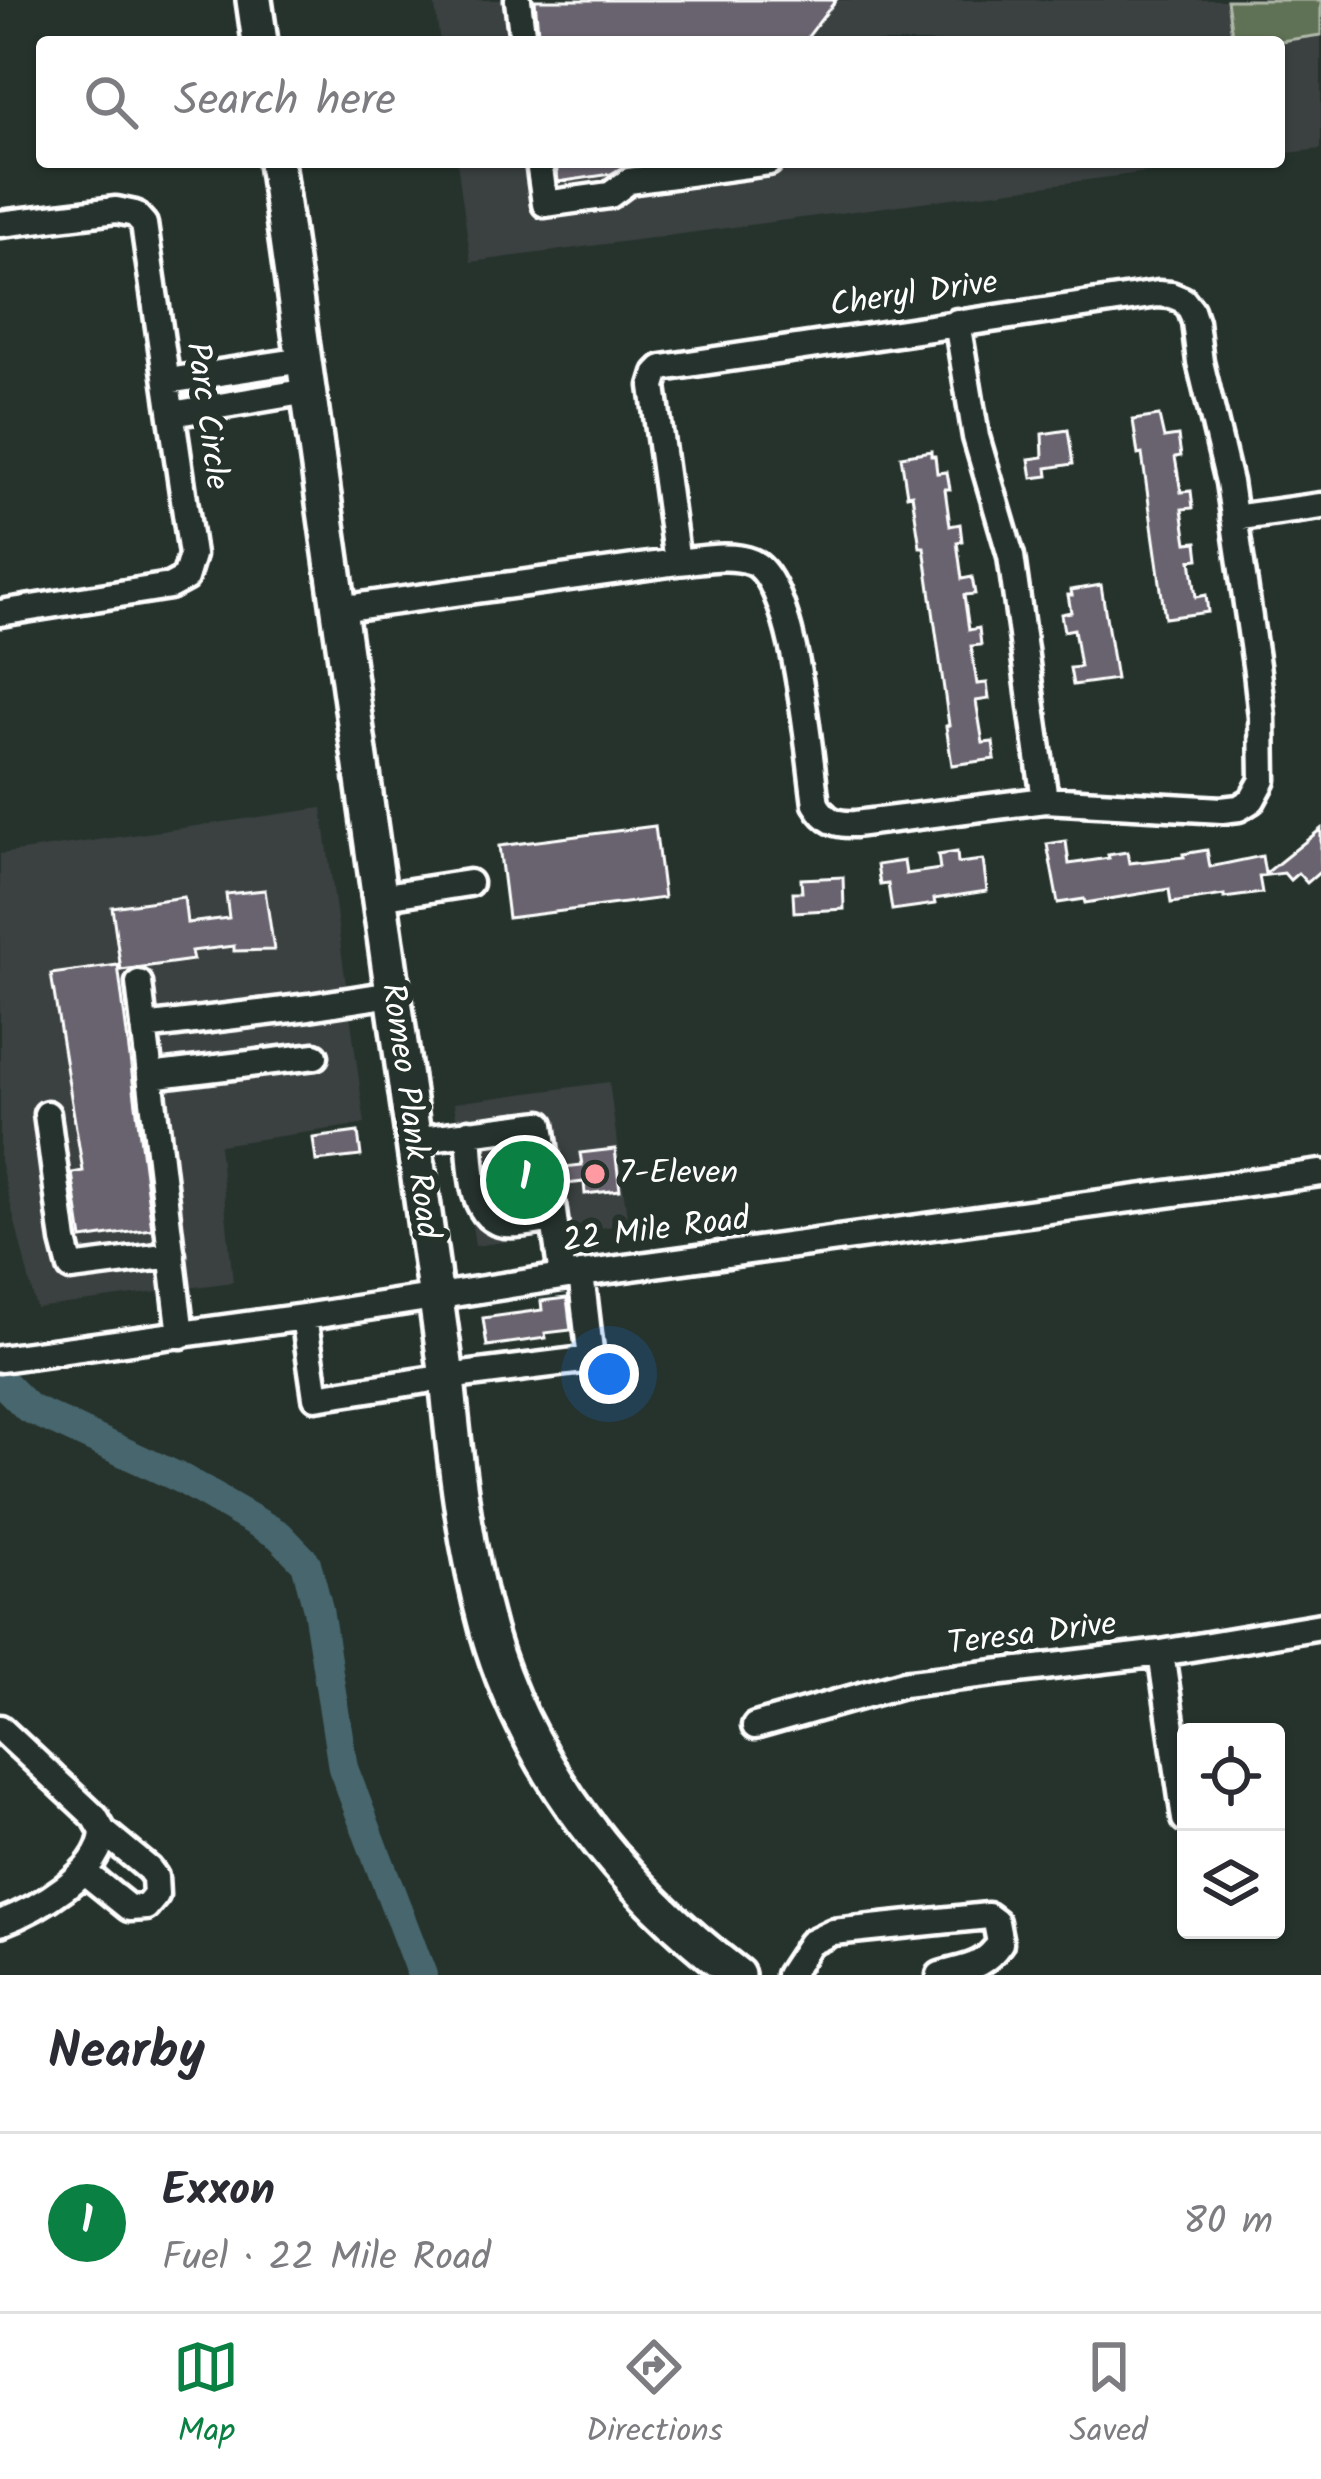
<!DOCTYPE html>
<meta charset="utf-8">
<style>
:root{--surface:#fff;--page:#f7f7f7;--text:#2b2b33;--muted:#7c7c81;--line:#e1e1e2;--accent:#0b8043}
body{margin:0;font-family:Kalam,sans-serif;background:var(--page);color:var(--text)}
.controls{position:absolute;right:36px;bottom:36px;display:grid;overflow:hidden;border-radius:12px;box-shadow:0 3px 9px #0004}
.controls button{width:108px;height:108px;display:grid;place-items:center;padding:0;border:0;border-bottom:3px solid var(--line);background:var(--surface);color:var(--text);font:60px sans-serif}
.you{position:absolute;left:609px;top:1374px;width:42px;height:42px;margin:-30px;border:9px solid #fff;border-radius:50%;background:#1a73e8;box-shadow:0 0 0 18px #1a73e833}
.badge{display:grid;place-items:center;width:78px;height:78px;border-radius:50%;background:var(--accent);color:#fff;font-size:39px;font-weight:700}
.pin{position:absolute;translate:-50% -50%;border:6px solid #fff;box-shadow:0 3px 12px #0006}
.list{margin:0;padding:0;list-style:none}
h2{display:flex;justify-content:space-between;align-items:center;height:156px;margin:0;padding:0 48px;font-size:51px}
h2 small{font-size:39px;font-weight:400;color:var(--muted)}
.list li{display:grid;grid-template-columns:78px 1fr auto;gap:36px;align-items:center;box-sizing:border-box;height:180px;padding:0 48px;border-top:3px solid var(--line)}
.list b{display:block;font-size:45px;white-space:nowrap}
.list p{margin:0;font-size:39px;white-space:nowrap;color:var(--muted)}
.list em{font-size:39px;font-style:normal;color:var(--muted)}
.icon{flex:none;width:66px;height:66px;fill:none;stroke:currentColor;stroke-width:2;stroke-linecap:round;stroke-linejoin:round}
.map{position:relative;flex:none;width:1321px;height:1975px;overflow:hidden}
.search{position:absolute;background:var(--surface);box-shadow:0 3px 9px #0004;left:36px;right:36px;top:36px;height:132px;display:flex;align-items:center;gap:30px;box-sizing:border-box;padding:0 42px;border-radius:12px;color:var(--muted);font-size:45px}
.sheet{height:336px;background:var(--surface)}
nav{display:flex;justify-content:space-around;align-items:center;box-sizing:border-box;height:168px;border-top:3px solid var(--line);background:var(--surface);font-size:33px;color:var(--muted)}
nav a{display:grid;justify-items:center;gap:6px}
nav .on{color:var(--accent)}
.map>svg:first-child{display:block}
.built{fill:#3a4140}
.green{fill:#617254;stroke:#b0b8aa;stroke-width:3}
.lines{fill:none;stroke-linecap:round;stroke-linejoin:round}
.river{stroke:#47666d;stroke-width:30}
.building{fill:#68636e;stroke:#fff;stroke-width:3}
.minor-casing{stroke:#fff;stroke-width:33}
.major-casing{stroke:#fff;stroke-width:42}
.minor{stroke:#26332d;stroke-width:24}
.major{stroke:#26332d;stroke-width:33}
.poi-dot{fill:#ff9aa2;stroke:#26332d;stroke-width:4.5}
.labels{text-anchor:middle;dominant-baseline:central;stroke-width:12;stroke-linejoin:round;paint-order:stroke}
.street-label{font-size:33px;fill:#fff;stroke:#26332d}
.poi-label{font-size:33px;fill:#fff;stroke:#26332d;text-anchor:start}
</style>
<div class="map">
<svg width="1321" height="1975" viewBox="0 0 1321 1975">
<rect width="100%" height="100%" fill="#26332d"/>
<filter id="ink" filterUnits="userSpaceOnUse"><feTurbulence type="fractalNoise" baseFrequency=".00833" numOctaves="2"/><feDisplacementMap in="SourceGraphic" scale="24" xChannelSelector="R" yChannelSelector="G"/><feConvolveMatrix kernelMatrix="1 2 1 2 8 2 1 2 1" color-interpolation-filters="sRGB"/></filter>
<g filter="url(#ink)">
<path class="built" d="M434 0H1321V149L1279 154V42H440Z
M457 162H1222L471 262Z
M322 808 365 1124 219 1145 233 1282 36 1308 0 1161V854Z
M609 1082 628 1224 475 1246 454 1103Z"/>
<path class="green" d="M1227 0H1321V35L1274 42H1233Z"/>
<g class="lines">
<path class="river" d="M0 1380 28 1408 182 1479 279 1535 306 1563 318 1609 343 1768 422 1975"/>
</g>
<path class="building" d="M535 0H836L804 42H539Z
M556 162H638V163L626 165 611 174 558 182Z
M1159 416 1164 438 1178 436 1181 456 1175 457 1181 492 1191 491 1193 508 1182 509 1187 543 1197 542 1199 559 1191 560 1196 597 1206 595 1208 612 1165 618 1142 454 1138 455 1133 420Z
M1068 430 1073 464 1047 468 1048 476 1032 478 1029 459 1043 457 1042 434Z
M931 451V456H935L937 473 947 472 950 489H945L950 526 960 524 962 541 957 542 962 579 972 577 975 594 964 595 969 630 979 628 981 645 971 646 977 684 987 683 989 699 976 701 983 743 993 742 995 759 952 765 946 726 949 725 924 547H920L912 494 907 495 901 456Z
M1101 585 1116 679 1073 685 1070 668 1080 667 1074 629 1064 631 1061 614 1071 612 1068 595H1072L1071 590Z
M655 826 664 898 508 918 499 846Z
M1321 829V871L1307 883 1298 873 1290 880 1284 873 1259 876 1262 893 1224 898V895L1171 903 1169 889 1085 903 1084 899 1058 903 1047 844 1066 841 1069 864 1109 858 1108 855 1127 852 1129 863 1184 857 1183 854 1207 850 1210 867 1262 856 1265 874Z
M957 852 958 863 983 860 987 891 934 899 935 904 892 910 888 884 880 885 877 865 904 861 906 874 940 869 938 855Z
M843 877 844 909 794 912 793 892H802L801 879Z
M265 890 274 950 234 951V946L191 951 193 960 121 970 112 907 184 897 187 923 229 918 226 894Z
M118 965 152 1229 82 1239 72 1173 83 1171 51 974Z
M358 1132 361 1156 316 1161 313 1138Z
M527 1143 535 1205 508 1208 500 1146Z
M615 1149 620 1190 585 1194 584 1182 566 1184 564 1167 582 1165 580 1153Z
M567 1298 571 1330 545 1333 546 1338 487 1346 483 1318 542 1310 541 1301Z"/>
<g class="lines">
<defs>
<path id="minor" d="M518 0 523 42
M539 162 545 204 610 195 629 181 769 162
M0 224 116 210 135 214 144 224 192 555 185 578 170 586 0 613
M957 322 976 437 1011 556 1045 800
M168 381 304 360
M172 414 308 391
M1234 518 1321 506
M339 609 677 562C700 560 730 553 752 562 796 581 809 757 816 804 826 821 836 825 855 824L1045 800 1222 810 1239 808 1252 800 1263 780 1262 717 1257 672 1229 482 1200 362 1195 322 1191 310 1183 300 1171 295 1158 294 662 368 657 373 653 386 677 562
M379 897 469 883
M139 983 181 1335
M144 1027 309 1007 392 994
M150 1076 315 1056
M47 1114 64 1241 71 1268 172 1255
M469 1132C472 1160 468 1220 505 1224 520 1226 538 1221 553 1219
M413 1140 541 1124 562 1277
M304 1317 316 1397 447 1377 591 1359 581 1274
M0 1359 304 1317 581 1274 1321 1173
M1161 1653 1185 1819
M755 1726 903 1684 1161 1653 1321 1626
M0 1728 95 1817 103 1831 149 1869 155 1877 156 1895 146 1907 129 1908 83 1871
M0 1923C35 1910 102 1873 103 1831
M789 1975 810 1943 833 1932 988 1916 996 1922 1000 1943C983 1968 967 1967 940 1975"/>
<path id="major" d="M254 0 260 42
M276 162 447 1377C455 1462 465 1548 488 1631 528 1770 623 1889 737 1975"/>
</defs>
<use href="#minor" class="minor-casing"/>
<use href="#major" class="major-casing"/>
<use href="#minor" class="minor"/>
<use href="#major" class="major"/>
</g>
</g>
<circle class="poi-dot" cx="595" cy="1174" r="12"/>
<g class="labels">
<g class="street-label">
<text transform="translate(914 295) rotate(-8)">Cheryl Drive</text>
<text transform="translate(206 416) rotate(82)">Parc Circle</text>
<text transform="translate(409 1111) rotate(82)">Romeo Plank Road</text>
<text transform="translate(656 1231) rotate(-7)">22 Mile Road</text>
<text transform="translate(1032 1635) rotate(-7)">Teresa Drive</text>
</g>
<g class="poi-label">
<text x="619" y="1174">7-Eleven</text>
</g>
</g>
</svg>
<div class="controls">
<button><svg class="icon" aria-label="locate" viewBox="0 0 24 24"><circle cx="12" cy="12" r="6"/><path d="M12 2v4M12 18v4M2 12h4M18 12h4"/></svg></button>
<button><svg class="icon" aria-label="layers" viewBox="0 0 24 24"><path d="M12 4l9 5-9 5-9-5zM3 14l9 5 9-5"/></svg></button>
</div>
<div class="you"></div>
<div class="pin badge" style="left:525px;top:1180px">1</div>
<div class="search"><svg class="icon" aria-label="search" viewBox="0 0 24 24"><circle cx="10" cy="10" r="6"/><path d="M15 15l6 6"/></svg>Search here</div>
</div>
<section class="sheet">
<h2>Nearby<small></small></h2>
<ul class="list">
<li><span class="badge">1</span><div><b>Exxon</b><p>Fuel · 22 Mile Road</p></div><em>80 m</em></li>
</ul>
</section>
<nav>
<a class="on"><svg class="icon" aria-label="map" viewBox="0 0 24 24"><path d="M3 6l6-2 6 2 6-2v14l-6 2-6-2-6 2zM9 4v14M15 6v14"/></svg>Map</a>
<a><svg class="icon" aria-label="directions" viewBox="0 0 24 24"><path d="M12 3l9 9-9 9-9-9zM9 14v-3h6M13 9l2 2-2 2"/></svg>Directions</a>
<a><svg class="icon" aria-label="saved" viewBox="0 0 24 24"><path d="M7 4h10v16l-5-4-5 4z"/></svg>Saved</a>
</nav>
